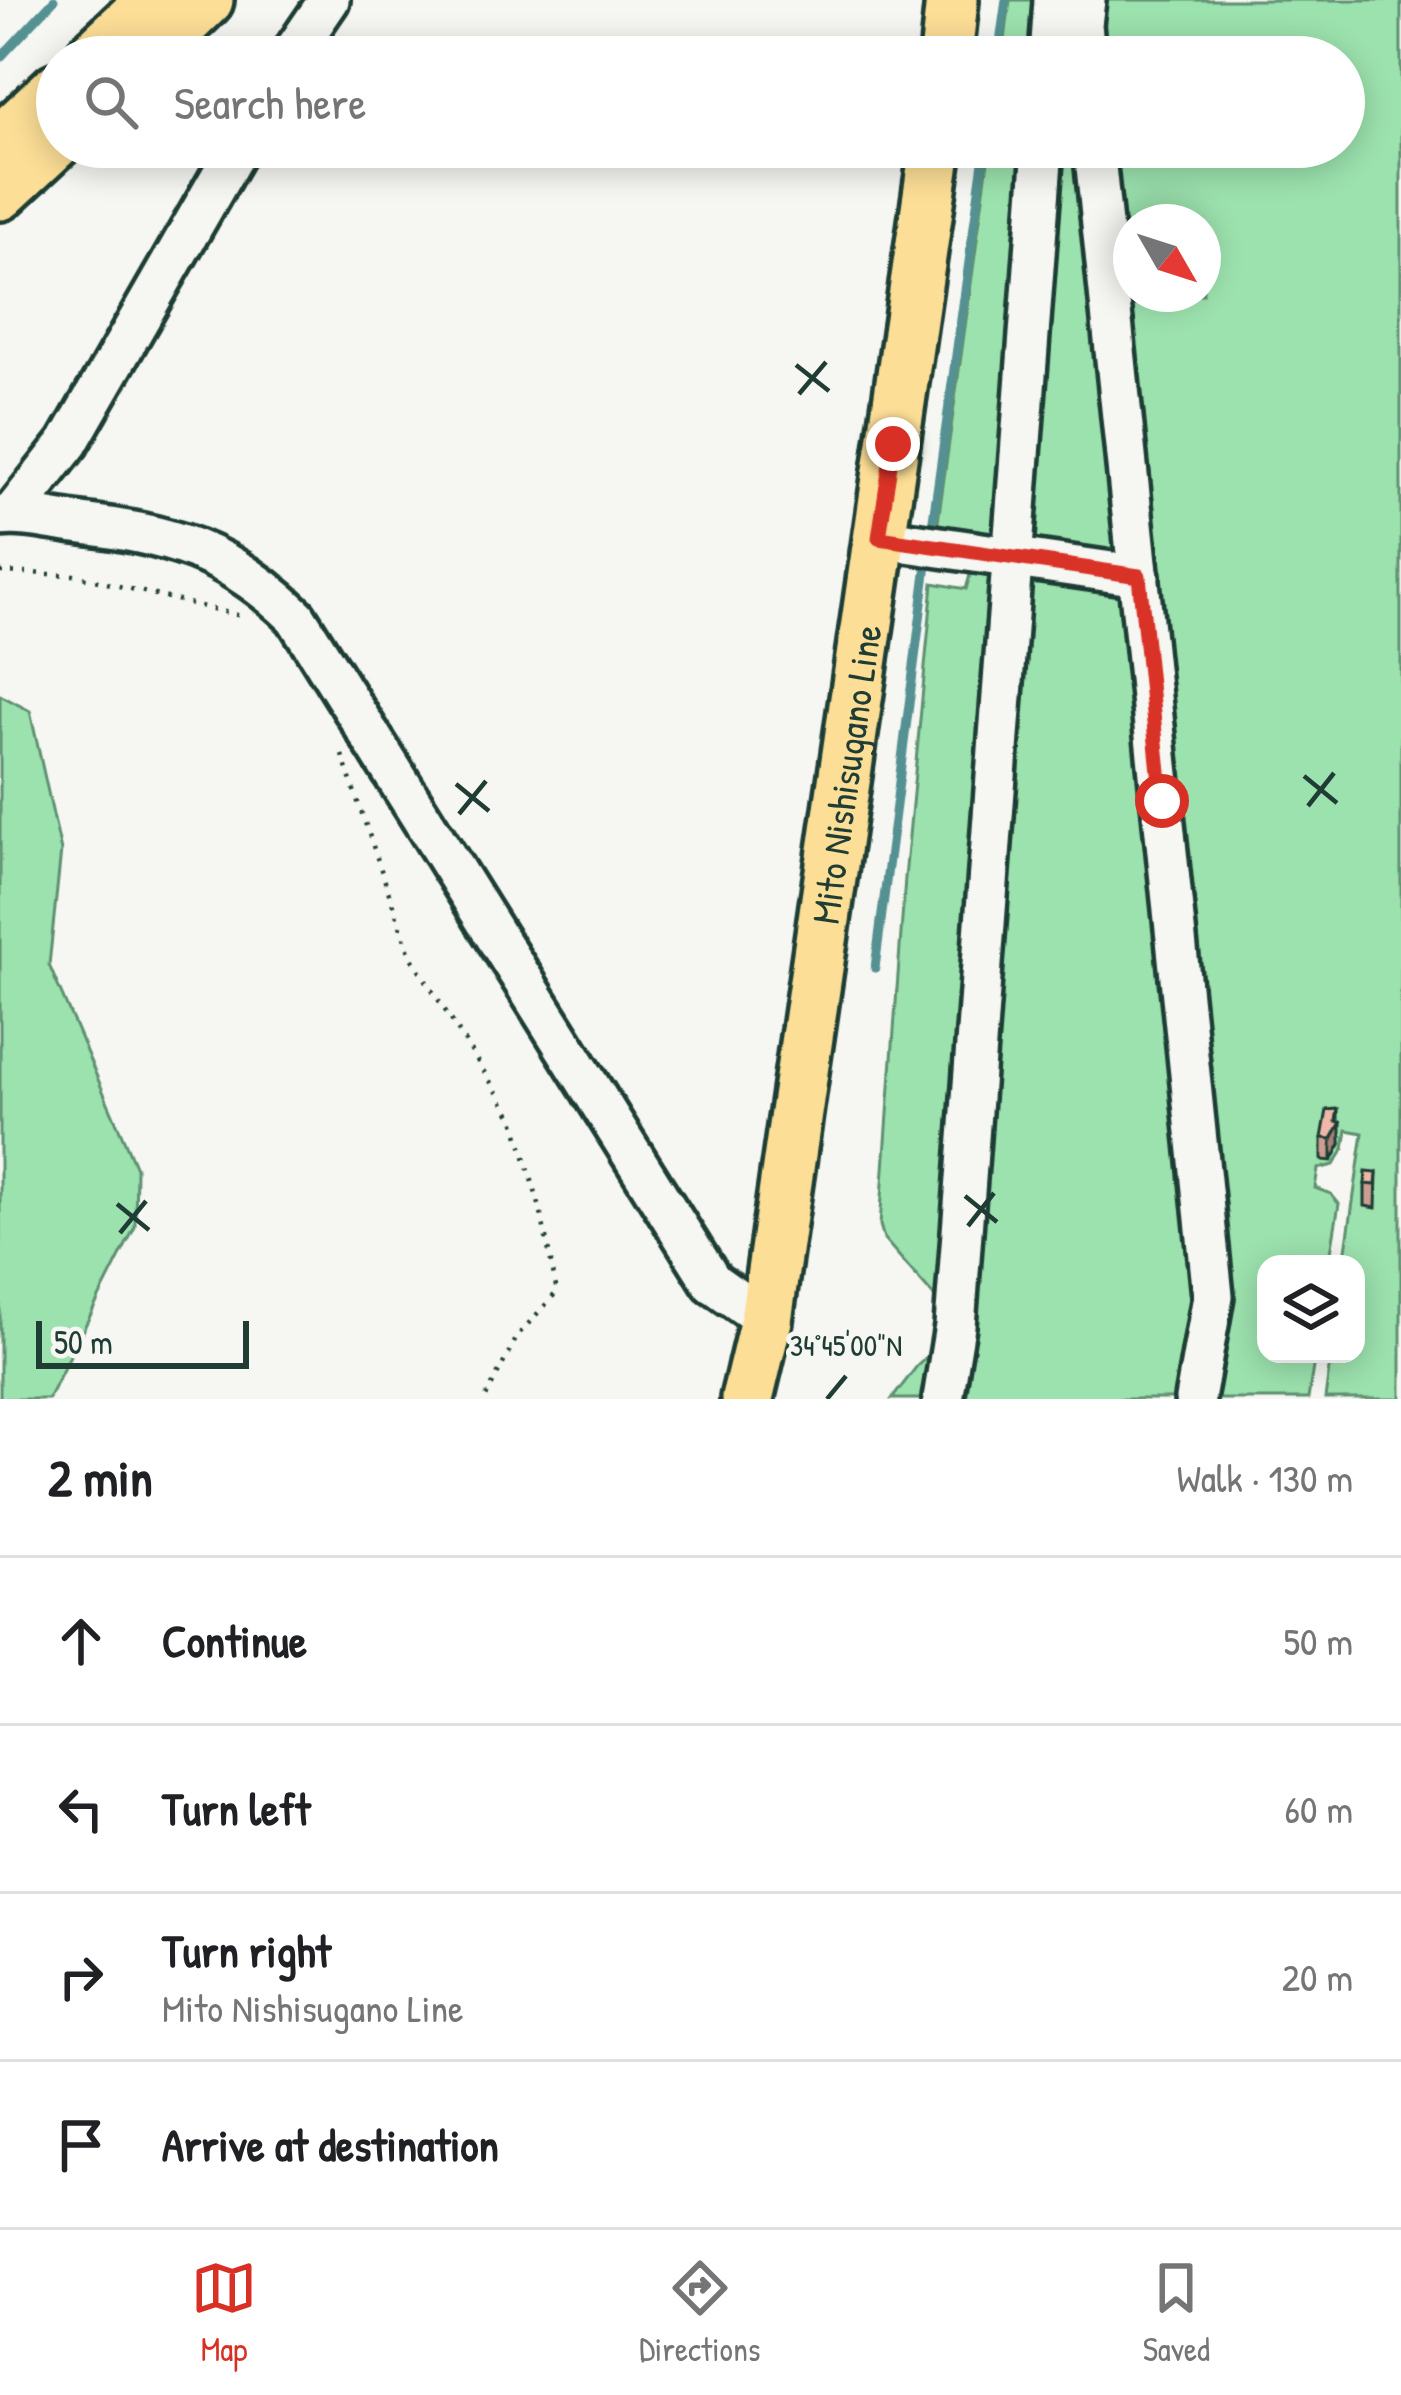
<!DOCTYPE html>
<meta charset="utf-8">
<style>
:root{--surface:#fff;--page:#f2f2f2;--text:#202124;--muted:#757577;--line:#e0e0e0;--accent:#d93025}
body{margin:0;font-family:"Patrick Hand",sans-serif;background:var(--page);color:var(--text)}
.controls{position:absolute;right:36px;bottom:36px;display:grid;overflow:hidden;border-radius:24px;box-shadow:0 6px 30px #0003}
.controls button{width:108px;height:108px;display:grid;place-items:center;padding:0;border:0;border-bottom:3px solid var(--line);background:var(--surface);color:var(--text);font:60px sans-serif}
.compass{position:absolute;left:1113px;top:204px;width:108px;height:108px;border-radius:50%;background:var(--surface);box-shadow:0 6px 30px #0003;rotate:129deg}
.scale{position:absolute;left:36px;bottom:30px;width:213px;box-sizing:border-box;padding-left:12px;border:6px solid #1f3d34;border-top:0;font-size:33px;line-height:42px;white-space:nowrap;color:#1f3d34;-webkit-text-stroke:9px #f6f6f2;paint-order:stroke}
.stop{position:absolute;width:36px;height:36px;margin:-27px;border:9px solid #d93025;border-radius:50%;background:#fff}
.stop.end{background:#d93025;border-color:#fff;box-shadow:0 3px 12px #0008}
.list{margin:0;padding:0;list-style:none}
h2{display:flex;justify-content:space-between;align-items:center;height:156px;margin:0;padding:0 48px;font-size:51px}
h2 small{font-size:39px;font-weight:400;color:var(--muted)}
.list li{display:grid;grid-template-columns:78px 1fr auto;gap:36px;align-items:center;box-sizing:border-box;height:168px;padding:0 48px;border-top:3px solid var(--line)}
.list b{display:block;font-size:45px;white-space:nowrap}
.list p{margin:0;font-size:39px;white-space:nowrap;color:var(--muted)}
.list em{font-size:39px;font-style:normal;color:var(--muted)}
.icon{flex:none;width:66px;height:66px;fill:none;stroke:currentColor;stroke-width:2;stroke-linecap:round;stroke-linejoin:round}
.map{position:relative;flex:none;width:1401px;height:1399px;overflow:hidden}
.search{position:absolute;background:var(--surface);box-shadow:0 6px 30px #0003;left:36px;right:36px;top:36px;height:132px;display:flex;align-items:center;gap:30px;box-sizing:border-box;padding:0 42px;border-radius:66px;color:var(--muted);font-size:45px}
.sheet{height:828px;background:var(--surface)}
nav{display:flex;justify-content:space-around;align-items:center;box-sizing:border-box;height:168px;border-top:3px solid var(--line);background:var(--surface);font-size:33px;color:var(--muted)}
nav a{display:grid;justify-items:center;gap:6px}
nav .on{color:var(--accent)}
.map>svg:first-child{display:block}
.green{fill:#9ce2ae;stroke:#5e9071;stroke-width:3;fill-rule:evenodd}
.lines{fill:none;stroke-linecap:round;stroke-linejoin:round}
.stream{stroke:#549193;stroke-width:9}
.minor-casing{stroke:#1f3d34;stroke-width:48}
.major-casing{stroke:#1f3d34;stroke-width:60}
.path{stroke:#1f3d34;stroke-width:4.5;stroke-dasharray:3 9;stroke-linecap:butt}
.minor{stroke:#f6f6f2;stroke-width:39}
.major{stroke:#fcde96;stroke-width:51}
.wall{fill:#ce9d91;stroke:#1f3d34;stroke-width:3}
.shaded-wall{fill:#a88076;stroke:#1f3d34;stroke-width:3}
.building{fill:#f0b7a9;stroke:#1f3d34;stroke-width:3}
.route{stroke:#d93025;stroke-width:15}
.ticks{fill:none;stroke:#1f3d34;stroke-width:4.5}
.labels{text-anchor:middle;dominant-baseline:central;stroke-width:10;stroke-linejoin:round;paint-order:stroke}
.street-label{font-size:39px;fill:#1f3d34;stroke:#f6f6f2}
.ticks-label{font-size:30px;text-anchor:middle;fill:#1f3d34;stroke:#f6f6f2;stroke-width:10;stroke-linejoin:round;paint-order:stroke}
</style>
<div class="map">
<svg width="1401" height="1399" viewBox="0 0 1401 1399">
<rect width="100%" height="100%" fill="#f6f6f2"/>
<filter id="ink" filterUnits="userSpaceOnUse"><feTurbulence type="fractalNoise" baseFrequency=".00833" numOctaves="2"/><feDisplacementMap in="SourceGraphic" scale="24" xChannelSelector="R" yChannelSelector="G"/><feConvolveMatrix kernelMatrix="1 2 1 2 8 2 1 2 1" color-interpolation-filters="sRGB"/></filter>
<g filter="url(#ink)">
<path class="green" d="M1010 0H1046L1041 57H1003Z
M1102 0H1401V1399H1325L1331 1354H1356V1264H1344L1363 1133 1347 1130 1344 1149 1334 1165 1318 1169 1315 1188 1331 1194 1339 1204 1329 1264H1266V1354H1315L1308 1399H1211L1110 147H1344V57H1101L1098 23ZM1131 222H1203V294H1131Z
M990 147H1035L1005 543 936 536Z
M1051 147H1080L1126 547 1111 559 1022 545Z
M983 566H1004L947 1311 884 1239 880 1225 905 878 933 583 966 589 970 575Z
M1022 569 1118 587 1131 616 1198 1278 1180 1399H954Z
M0 695 30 711 61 851 49 965 136 1168 135 1227 48 1399H0Z
M945 1341 933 1399H892L917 1366Z"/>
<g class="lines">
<path class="stream" d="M998 57 1006 0
M0 58 54 0
M931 534 985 147
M875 968 928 557"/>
<defs>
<path id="minor" d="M1085 0 1082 24 1085 57
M290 57 329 0
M1050 57 1054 0
M1094 147 1213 1296 1195 1399
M12 514 68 443 238 147
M0 516C25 513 51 520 75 523 169 535 226 549 296 617L712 1282 766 1320
M879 538 1139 576
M943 1399 955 1326 1043 147"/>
<g id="major">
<path d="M92 57 153 0"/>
<path d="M148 57 207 0"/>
<path d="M946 57 952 0"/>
<path d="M0 142 57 89"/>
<path d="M0 194 57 141"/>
<path id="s1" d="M747 1399 766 1320 936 147"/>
</g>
</defs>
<use href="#minor" class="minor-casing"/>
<use href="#major" class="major-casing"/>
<path class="path" d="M0 572 74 575 241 616
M342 755 410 955 514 1119 540 1208 557 1292 518 1335 485 1399"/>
<use href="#minor" class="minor"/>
<use href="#major" class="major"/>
</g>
<path class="wall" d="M1338 1122 1341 1144 1332 1161 1322 1160V1138Z
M1377 1173 1376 1208 1365 1206V1184Z"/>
<path class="shaded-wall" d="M1338 1109V1129L1341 1122V1144L1332 1161V1139Z"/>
<path class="building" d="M1338 1109 1336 1121 1341 1122 1332 1139 1322 1138 1327 1110Z
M1366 1172 1377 1173 1376 1185 1365 1184Z"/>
</g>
<g class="lines" filter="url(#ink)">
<path class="route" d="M893 444 879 538 1139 576 1162 801"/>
</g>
<path class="ticks" d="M796 365 829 391M799 394 826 362M1304 776 1337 803M456 784 489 811M1308 806 1334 773M459 814 486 781M965 1196 997 1222M117 1204 149 1230M968 1226 994 1193M120 1233 146 1201M827 1399 846 1376"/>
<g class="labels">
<g class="street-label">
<text stroke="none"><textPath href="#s1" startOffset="633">Mito Nishisugano Line</textPath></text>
</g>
</g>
<g class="ticks-label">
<text x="846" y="1356">34°45'00"N</text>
</g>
</svg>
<div class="controls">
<button><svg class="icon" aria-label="layers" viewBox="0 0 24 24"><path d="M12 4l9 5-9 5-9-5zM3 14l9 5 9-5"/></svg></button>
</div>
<svg class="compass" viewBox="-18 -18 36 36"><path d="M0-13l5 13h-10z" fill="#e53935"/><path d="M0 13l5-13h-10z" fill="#757577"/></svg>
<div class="scale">50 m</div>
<div class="stop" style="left:1162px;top:801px"></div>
<div class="stop end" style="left:893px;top:444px"></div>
<div class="search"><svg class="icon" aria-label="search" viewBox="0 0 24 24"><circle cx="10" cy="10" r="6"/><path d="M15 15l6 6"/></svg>Search here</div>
</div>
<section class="sheet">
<h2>2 min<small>Walk · 130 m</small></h2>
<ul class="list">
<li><svg class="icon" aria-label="ahead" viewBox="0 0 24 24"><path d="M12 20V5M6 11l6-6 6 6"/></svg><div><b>Continue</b></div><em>50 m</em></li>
<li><svg class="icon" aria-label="left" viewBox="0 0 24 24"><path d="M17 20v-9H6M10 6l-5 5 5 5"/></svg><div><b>Turn left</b></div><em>60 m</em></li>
<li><svg class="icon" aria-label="right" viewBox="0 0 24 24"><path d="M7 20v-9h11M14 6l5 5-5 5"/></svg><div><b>Turn right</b><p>Mito Nishisugano Line</p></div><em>20 m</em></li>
<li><svg class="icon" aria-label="arrive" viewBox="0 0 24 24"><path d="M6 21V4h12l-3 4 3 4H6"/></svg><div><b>Arrive at destination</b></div></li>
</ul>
</section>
<nav>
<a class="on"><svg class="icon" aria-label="map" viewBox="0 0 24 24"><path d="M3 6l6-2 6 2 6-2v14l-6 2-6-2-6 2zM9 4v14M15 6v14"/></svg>Map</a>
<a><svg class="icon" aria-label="directions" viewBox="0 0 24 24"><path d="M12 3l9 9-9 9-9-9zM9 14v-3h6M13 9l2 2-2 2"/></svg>Directions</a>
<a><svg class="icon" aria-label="saved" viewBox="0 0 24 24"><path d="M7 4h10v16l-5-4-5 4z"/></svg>Saved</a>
</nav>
